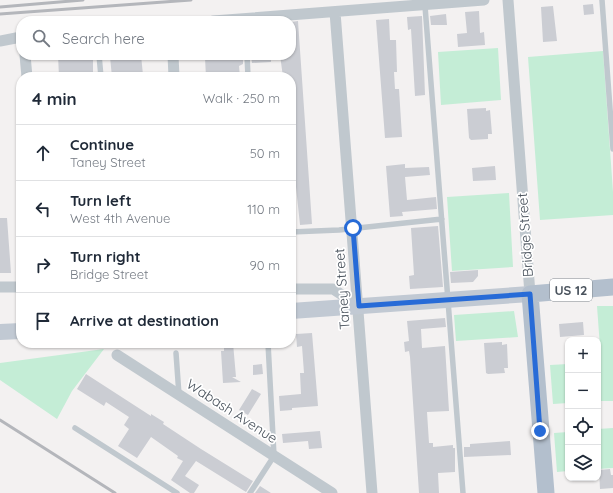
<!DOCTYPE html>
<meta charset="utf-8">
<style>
:root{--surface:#fff;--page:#f2f2f3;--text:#1f2937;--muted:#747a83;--line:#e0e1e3}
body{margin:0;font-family:Quicksand,sans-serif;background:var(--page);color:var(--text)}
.controls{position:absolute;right:12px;bottom:12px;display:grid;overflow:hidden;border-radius:8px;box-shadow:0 1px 3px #0004}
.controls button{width:36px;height:36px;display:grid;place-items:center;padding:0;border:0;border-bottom:1px solid var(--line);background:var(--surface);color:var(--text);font:20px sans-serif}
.stop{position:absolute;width:12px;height:12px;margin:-9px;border:3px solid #276bd7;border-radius:50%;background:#fff}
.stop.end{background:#276bd7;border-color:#fff;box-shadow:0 1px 4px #0008}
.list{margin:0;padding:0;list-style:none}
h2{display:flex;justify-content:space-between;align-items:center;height:52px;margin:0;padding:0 16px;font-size:17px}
h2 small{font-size:13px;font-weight:400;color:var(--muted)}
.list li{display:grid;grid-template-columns:26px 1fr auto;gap:12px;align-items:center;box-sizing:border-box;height:56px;padding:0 16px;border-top:1px solid var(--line)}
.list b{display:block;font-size:15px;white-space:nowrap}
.list p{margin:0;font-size:13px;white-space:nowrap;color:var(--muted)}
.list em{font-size:13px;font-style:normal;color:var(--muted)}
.icon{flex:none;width:22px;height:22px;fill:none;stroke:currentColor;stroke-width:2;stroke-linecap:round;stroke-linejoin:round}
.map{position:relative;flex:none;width:613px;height:493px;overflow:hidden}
.search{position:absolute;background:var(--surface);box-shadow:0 1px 3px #0004;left:16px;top:16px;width:280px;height:44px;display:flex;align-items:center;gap:10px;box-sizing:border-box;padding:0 14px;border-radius:16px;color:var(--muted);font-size:15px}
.panel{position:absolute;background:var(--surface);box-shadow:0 1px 3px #0004;left:16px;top:72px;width:280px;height:276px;border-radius:16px}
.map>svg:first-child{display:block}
.green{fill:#c4edd6}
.building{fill:#cbcdd3}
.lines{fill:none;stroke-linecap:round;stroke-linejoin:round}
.service{stroke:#c0c8ce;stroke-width:5.5}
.minor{stroke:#c0c8ce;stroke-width:11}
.secondary{stroke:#c1c9d3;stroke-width:16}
.primary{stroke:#b3bfcd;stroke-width:17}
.rail{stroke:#b4b6bb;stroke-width:3}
.route{stroke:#276bd7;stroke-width:5}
.labels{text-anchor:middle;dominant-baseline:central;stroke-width:3.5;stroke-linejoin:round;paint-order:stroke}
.shield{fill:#fff;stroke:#80878e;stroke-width:1}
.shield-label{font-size:13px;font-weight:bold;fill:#4a535d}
.street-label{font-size:14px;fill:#4a535d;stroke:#fff}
</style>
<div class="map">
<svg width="613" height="493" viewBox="0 0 613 493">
<rect width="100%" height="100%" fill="#f3f1f1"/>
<path class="green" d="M498 48 501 100 441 105 438 52Z
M603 51 613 192V215L540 220 528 57Z
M509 193 513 267 452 271 447 197Z
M597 306H613V401H598V362L601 361Z
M514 311 518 337 456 341 454 315Z
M104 349 72 391 57 419 0 380V363Z
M568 364V403L553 404 550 365Z
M613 428V468L598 469V429Z
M568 432V471L557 472 554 433Z"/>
<path class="building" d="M593 4 594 14 584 15 583 5Z
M553 6 557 41 543 42 541 7Z
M479 11 480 33 484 32 485 45 458 47 457 34 467 33 465 12Z
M446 14 447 25H431L430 16Z
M422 16 425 95 415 96 411 29 408 30 407 17Z
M389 19 390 40H396L397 72H394L395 89H399L402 137 385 138 376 20Z
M298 21 312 224 300 225 296 187H291V174H294L291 146V77H283L280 55H291V22Z
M58 55H93V77H59Z
M116 55H141L143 75 112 77 110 57Z
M243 55V64L239 66 240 77H206L205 58Z
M251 55H271V62L252 63Z
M486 108V111L490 110 492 134H488V139L471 140 469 138 467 109Z
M405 164V168L429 167 430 175 405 177 407 200 436 197 437 209 402 212 403 216 390 217 386 166Z
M495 166 496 180 473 181 472 168Z
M0 218H7L11 273H0Z
M438 226 443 287 410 289 409 276 414 275 411 228Z
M478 270V276L473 282 451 283 450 272Z
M445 318 446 327 421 329 422 348 445 346 449 411 427 412 429 443H433V447L453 445V448H455V472L438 473 439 493H419L410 357 409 351 405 352 404 342 409 341 407 321Z
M583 322 584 335 560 337 559 324Z
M312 333 318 406 292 408V410L280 411 279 396 301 394 300 373H304L302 346 297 347 296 334Z
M502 342V345L507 344 508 368H504L505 373 488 374 486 373 484 343Z
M233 343 236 377H232L241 382 223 383 221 351H224V344Z
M262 364 263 374 253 375V365Z
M86 374 151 416V414L164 422 163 424 201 449 251 480 253 481 246 492 196 461 185 476 199 485 194 493H190L171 480 183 461 177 458 178 456 151 437 137 458 118 446 129 429 124 425 129 417 106 402 104 406 77 389Z
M252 389 261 394 248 415 239 410Z
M320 431 322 448 309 449 308 441 283 443 282 434Z
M510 441 511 455 464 457V447H470V444Z
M610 469 611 475H613V488L600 489 599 470Z
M260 486 271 493H255Z"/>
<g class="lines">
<path class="service" d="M602 0 613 149
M425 6 463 493
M99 55 101 77
M247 55 248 77
M291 232 339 230 442 219
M176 353 179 395
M75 428 177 493
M250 493 274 456 268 343"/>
<path class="minor" d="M508 0 530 294
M335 12 372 493
M213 21 484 0
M0 41 21 37
M25 55 27 77
M173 55 174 77
M0 287H21
M291 289H333L359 306
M117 355 332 493"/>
<path class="secondary" d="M291 311 530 294
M0 332 21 331"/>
<path class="primary" d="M546 493 530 294 613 287"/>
<path class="rail" d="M0 7 83 0
M0 14 191 0
M0 420 115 493"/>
</g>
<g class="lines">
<path class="route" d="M353 228 359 306 530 294 540 431"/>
</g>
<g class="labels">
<rect class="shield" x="550" y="279" width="42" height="22" rx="3"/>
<g class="shield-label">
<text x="571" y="290">US 12</text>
</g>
<g class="street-label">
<text transform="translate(525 235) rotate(-94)">Bridge Street</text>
<text transform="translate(342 289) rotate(-94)">Taney Street</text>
<text transform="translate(232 411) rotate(33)">Wabash Avenue</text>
</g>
</g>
</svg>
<div class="controls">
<button>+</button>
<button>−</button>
<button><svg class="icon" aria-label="locate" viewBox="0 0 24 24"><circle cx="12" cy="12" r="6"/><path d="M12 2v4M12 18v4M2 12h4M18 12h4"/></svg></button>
<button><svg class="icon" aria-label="layers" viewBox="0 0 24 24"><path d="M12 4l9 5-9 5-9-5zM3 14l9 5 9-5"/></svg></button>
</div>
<div class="stop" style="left:353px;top:228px"></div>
<div class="stop end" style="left:540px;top:431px"></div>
<div class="search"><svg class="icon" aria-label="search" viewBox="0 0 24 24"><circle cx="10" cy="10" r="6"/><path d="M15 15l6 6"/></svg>Search here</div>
<section class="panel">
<h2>4 min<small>Walk · 250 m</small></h2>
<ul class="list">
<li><svg class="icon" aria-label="ahead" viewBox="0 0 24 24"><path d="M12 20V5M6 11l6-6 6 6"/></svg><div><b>Continue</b><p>Taney Street</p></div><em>50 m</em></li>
<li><svg class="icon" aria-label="left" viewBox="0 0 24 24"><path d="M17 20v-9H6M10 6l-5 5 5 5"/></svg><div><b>Turn left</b><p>West 4th Avenue</p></div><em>110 m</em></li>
<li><svg class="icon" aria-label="right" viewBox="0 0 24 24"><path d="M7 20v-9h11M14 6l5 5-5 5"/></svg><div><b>Turn right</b><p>Bridge Street</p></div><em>90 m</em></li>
<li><svg class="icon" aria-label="arrive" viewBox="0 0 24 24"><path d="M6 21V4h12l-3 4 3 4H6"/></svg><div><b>Arrive at destination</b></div></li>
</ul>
</section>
</div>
